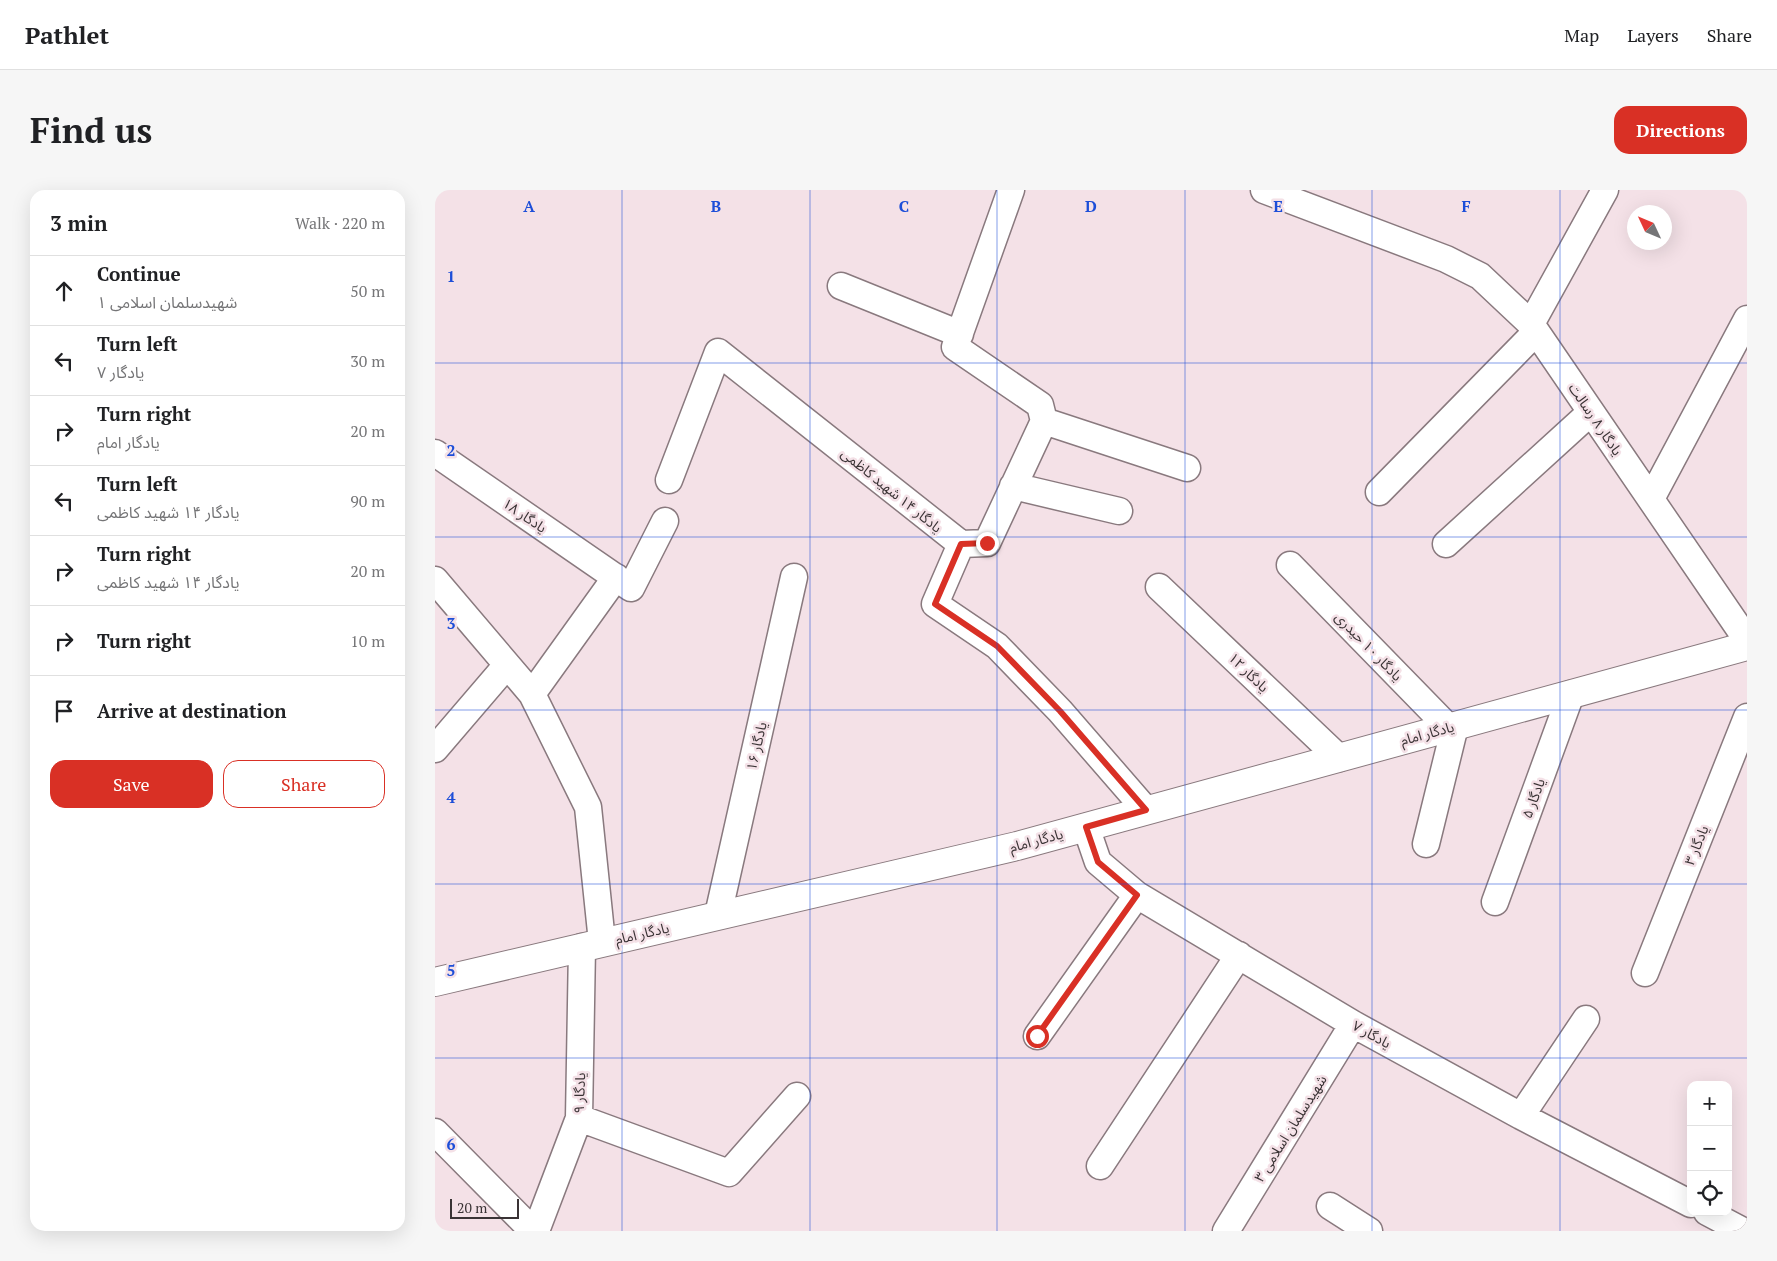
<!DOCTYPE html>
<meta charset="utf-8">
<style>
:root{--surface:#fff;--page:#f6f6f6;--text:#202124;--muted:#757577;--line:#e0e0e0;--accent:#d93025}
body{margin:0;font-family:"PT Serif","Noto Sans Arabic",serif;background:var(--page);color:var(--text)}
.controls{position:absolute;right:15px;bottom:15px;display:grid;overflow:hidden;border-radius:10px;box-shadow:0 5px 20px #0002}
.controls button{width:45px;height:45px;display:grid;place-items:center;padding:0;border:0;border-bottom:1px solid var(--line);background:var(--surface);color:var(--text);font:25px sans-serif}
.compass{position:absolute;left:1192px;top:15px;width:45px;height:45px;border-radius:50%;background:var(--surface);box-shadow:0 5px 20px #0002;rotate:314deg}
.scale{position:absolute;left:15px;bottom:12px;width:69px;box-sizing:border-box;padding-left:5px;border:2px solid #3a3335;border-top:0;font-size:14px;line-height:18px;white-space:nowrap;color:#3a3335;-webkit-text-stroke:4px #f4e1e7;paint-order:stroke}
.stop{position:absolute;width:15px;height:15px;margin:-11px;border:4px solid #d93025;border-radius:50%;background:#fff}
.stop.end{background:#d93025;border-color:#fff;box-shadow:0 1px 5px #0008}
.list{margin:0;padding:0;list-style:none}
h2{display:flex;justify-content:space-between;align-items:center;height:65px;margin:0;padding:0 20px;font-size:21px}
h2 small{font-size:16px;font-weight:400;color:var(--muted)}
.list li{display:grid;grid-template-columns:32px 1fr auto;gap:15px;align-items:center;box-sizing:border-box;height:70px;padding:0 20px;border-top:1px solid var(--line)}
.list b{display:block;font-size:19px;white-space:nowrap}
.list p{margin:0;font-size:16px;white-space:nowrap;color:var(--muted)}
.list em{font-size:16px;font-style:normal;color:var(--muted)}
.actions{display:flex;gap:10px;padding:15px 20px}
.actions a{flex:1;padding:11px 0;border:1px solid var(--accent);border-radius:15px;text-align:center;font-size:18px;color:var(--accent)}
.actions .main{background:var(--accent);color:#fff}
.icon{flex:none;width:28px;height:28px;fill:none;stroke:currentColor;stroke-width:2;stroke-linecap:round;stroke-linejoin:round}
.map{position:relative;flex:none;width:1312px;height:1041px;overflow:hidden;border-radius:15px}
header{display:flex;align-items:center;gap:30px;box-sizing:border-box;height:70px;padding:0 25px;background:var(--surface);border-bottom:1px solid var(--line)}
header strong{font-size:24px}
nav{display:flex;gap:28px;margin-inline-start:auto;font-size:18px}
.intro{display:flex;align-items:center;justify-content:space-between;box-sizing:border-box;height:120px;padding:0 30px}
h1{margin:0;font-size:35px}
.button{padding:12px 22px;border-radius:15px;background:var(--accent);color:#fff;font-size:18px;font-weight:700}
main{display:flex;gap:30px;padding:0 30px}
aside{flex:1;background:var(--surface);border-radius:15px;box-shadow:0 5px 20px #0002}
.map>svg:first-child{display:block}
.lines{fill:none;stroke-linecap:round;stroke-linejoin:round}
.street-casing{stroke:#89797e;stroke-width:29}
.secondary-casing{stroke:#89797e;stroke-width:30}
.street{stroke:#fff;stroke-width:26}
.secondary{stroke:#fff;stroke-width:28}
.route{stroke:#d93025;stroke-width:6}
.grid{fill:none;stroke:#1d4ed8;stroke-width:1;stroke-opacity:0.55}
.labels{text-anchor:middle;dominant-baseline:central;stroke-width:5;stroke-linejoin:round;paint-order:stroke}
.street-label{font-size:14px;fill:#3a3335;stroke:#f4e1e7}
.grid-label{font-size:16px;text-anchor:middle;font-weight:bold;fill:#1d4ed8;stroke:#f4e1e7;stroke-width:5;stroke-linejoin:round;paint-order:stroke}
</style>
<header>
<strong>Pathlet</strong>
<nav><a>Map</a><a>Layers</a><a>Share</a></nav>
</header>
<div class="intro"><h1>Find us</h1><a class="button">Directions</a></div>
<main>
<aside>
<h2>3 min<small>Walk · 220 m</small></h2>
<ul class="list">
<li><svg class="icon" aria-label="ahead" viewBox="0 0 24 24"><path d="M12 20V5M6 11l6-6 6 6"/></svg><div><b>Continue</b><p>شهیدسلمان اسلامی ۱</p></div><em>50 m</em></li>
<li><svg class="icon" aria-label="left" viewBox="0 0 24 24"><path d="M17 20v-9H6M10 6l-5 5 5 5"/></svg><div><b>Turn left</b><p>یادگار ۷</p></div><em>30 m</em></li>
<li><svg class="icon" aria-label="right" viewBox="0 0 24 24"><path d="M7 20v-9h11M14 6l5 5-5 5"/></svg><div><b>Turn right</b><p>یادگار امام</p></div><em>20 m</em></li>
<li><svg class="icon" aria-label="left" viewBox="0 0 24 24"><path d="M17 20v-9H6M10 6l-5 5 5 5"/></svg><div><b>Turn left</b><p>یادگار ۱۴ شهید کاظمی</p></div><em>90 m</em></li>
<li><svg class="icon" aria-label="right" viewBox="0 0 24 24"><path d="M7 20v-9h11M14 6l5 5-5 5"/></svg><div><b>Turn right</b><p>یادگار ۱۴ شهید کاظمی</p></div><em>20 m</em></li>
<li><svg class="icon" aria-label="right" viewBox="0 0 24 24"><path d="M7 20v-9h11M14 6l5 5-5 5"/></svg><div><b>Turn right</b></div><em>10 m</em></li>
<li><svg class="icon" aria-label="arrive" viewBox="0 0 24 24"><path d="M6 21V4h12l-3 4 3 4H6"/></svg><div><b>Arrive at destination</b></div></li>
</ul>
<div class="actions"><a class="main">Save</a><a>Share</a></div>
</aside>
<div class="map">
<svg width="1312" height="1041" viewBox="0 0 1312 1041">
<rect width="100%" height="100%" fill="#f4e1e7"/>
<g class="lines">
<defs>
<path id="street" d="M576 0 520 157 605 215 609 231 752 278
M829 0 1011 69 1045 86 1096 134
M1170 0 1096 134 1312 450
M406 96 525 144
M0 263 196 398 230 331
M234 290 283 162 526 354 500 414 562 456 625 521 711 620
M578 296 684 321
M944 302 1101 142
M1216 309 1312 129
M526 354 552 353 609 231
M1011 354 1156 222
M855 375 1013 537
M0 390 97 504 153 617 167 752
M724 397 904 568
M97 504 181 387
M0 559 72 475
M651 637 663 672 702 705 918 834 1086 926 1256 1014
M991 654 1020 536
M1060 712 1136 504
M283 725 359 387
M1210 783 1312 527
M602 846 702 705
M1086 926 1151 829
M144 928 294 983 362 906
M0 942 98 1041
M665 976 804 765
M895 1016 934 1041
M1272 1022 1308 1041
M101 1041 144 928 147 757
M791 1041 918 834"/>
<path id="secondary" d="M0 792 582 656 1312 456"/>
</defs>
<use href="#street" class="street-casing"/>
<use href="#secondary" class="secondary-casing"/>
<use href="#street" class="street"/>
<use href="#secondary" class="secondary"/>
</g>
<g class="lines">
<path class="route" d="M552 353 526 354 500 414 562 456 625 521 711 620 651 637 663 672 702 705 602 846"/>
</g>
<path class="grid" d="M187 0V1041M375 0V1041M562 0V1041M750 0V1041M937 0V1041M1125 0V1041M0 173H1312M0 347H1312M0 520H1312M0 694H1312M0 868H1312"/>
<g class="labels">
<g class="street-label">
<text transform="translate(1161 229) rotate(56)">یادگار ۸ رسالت</text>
<text transform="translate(457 300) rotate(39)">یادگار ۱۴ شهید کاظمی</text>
<text transform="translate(90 325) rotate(34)">یادگار ۱۸</text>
<text transform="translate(934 456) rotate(46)">یادگار ۱۰ حیدری</text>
<text transform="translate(814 482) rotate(44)">یادگار ۱۲</text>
<text transform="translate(992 543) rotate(-15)">یادگار امام</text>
<text transform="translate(321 556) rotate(-77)">یادگار ۱۶</text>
<text transform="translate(1098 608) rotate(-70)">یادگار ۵</text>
<text transform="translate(601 650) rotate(-15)">یادگار امام</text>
<text transform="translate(1261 655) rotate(-68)">یادگار ۳</text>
<text transform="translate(207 743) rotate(-13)">یادگار امام</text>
<text transform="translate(937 844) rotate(29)">یادگار ۷</text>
<text transform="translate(144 903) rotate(-88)">یادگار ۹</text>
<text transform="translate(855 938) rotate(-58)">شهیدسلمان اسلامی ۳</text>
</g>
</g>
<g class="grid-label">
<text x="94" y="22">A</text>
<text x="281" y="22">B</text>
<text x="469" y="22">C</text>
<text x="656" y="22">D</text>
<text x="843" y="22">E</text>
<text x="1031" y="22">F</text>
<text x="16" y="92">1</text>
<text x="16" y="266">2</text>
<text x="16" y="439">3</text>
<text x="16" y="613">4</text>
<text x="16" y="786">5</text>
<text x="16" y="960">6</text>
</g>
</svg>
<div class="controls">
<button>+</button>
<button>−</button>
<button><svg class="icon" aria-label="locate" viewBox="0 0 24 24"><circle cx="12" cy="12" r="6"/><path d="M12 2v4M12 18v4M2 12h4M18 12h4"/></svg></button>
</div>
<svg class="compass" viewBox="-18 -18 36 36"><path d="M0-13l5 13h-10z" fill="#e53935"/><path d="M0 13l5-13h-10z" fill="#757577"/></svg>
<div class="scale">20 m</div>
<div class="stop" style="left:602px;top:846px"></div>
<div class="stop end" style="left:552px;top:353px"></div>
</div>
</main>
